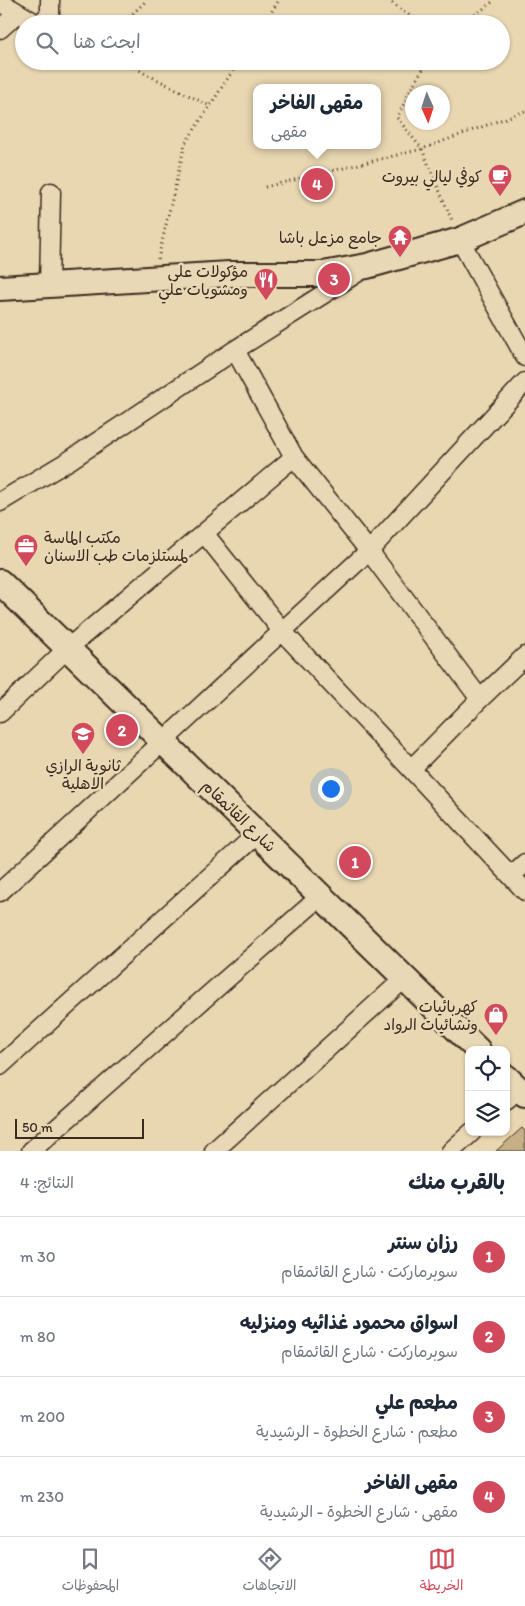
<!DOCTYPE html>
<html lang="ar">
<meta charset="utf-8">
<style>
:root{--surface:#fff;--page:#f2f2f3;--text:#1f2937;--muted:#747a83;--line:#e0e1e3;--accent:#d1495b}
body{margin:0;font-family:Itim,"Playpen Sans Arabic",sans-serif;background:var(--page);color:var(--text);direction:rtl}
.controls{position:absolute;right:15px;bottom:15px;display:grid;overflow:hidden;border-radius:10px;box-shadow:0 1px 4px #0004}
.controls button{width:45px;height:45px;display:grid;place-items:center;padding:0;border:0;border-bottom:1px solid var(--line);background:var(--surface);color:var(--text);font:25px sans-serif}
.compass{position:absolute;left:405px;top:85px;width:45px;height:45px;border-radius:50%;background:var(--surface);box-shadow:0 1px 4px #0004;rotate:177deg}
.scale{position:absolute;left:15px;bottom:12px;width:129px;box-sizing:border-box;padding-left:5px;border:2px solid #3b2a1e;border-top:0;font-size:14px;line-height:18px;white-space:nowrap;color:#3b2a1e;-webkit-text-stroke:4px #e9d8b5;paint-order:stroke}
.you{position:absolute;left:330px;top:788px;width:18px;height:18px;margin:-12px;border:4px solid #fff;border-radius:50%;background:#1a73e8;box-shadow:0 0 0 8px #1a73e833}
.badge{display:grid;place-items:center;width:32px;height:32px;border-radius:50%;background:var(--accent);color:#fff;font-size:16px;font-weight:700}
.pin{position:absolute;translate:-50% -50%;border:2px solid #fff;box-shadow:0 1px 5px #0006}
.popup{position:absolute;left:253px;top:84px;width:128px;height:65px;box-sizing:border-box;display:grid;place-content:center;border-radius:10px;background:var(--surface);filter:drop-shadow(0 1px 4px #0005);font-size:16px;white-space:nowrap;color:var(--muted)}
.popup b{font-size:19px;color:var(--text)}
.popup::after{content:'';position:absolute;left:50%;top:100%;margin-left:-10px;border:10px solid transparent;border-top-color:var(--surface)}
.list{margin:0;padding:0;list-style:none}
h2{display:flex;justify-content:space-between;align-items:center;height:65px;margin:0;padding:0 20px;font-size:21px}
h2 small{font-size:16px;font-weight:400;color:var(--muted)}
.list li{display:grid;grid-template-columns:32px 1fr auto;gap:15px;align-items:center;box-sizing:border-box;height:80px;padding:0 20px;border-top:1px solid var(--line)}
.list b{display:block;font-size:19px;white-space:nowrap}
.list p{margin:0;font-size:16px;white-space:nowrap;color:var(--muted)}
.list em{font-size:16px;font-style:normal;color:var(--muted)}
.icon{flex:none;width:28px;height:28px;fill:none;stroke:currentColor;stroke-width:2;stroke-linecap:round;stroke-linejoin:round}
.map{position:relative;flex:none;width:525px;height:1151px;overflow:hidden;direction:ltr}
.search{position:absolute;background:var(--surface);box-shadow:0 1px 4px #0004;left:15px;right:15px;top:15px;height:55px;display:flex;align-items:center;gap:12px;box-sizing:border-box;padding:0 18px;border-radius:28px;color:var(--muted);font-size:19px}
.sheet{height:385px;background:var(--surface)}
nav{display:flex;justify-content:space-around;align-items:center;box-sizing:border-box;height:70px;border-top:1px solid var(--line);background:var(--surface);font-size:14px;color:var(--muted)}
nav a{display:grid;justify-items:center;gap:2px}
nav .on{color:var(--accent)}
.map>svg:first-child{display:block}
.building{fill:#c8b086;stroke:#3b2a1e}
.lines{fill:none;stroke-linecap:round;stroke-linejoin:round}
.street-casing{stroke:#3b2a1e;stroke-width:21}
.secondary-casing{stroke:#3b2a1e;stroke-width:28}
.path{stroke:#3b2a1e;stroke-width:3;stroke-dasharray:1 4;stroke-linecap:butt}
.street{stroke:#e9d8b5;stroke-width:18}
.secondary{stroke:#e9d8b5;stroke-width:24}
.labels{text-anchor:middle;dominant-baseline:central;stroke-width:5;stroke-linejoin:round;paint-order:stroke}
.poi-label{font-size:16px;fill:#3b2a1e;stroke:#e9d8b5;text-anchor:end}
.street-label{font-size:16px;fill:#3b2a1e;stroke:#e9d8b5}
</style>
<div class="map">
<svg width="525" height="1151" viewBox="0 0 525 1151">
<rect width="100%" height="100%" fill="#e9d7b1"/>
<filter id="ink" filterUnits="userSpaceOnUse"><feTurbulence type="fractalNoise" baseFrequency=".02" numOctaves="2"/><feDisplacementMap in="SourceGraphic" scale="10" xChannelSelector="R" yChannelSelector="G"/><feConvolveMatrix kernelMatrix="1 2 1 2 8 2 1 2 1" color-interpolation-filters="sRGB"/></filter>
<g filter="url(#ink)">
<path class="building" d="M522 1128 525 1131V1151H496Z"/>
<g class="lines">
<defs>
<path id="street" d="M0 2 37 24
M41 24 50 13V0
M0 29 18 13
M460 240 525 357
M49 285 51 192
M235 350 294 457 369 551 480 699
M0 502 70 460 235 350 360 271
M204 533 282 631 525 891
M0 713 68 648 294 457
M411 769 480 699 525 656
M511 876 525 863
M0 892 369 551 525 382
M0 1066 257 834
M506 1101 519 1090
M31 1151 321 896
M214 1151 405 978
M451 1151 472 1132"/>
<path id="secondary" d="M0 288 229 274H323L367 266 460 240 525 212
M0 582 478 1050
M506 1077 525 1095"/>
</defs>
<use href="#street" class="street-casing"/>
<use href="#secondary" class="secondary-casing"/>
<path class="path" d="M388 0 421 24
M122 24 147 0
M264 24 279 0
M463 24 495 0
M128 61 142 72 210 106
M428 61 413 85 397 118 422 149 453 223
M265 187 422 149 525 111
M158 259 185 144 239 61"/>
<use href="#street" class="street"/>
<use href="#secondary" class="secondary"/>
</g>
</g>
<defs>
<symbol id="cafe-pin" viewBox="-11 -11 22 30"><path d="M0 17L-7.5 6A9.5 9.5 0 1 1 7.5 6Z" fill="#d1495b" stroke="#e9d8b5"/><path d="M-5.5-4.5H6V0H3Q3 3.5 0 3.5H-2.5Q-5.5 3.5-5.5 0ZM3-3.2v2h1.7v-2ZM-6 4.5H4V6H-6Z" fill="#fff"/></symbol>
<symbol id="temple-pin" viewBox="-11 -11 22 30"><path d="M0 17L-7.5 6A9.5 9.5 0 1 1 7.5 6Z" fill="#d1495b" stroke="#e9d8b5"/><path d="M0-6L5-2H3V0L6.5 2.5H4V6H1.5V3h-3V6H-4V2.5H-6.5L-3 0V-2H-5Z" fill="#fff"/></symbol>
<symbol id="restaurant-pin" viewBox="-11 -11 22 30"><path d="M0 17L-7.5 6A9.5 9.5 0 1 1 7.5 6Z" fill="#d1495b" stroke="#e9d8b5"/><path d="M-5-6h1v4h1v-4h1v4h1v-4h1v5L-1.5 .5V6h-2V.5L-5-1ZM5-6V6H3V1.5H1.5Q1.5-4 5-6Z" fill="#fff"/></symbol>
<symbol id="office-pin" viewBox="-11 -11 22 30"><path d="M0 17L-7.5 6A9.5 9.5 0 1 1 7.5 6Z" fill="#d1495b" stroke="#e9d8b5"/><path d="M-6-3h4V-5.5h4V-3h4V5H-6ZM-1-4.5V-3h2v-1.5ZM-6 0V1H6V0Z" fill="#fff"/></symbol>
<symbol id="school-pin" viewBox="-11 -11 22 30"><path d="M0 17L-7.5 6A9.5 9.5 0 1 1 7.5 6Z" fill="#d1495b" stroke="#e9d8b5"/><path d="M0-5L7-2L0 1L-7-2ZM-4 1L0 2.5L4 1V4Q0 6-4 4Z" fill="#fff"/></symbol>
<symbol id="shop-pin" viewBox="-11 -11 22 30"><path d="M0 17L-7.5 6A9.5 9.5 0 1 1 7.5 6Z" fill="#d1495b" stroke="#e9d8b5"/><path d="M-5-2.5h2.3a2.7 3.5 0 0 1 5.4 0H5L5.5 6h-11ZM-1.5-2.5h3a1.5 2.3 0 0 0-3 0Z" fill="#fff"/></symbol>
</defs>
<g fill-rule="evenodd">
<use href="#cafe-pin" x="486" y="162" width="28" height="38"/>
<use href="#temple-pin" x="386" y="223" width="28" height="38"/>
<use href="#restaurant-pin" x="252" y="266" width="28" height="38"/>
<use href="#office-pin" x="12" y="532" width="28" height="38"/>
<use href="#school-pin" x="69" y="720" width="28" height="38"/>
<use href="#shop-pin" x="482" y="1001" width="28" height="38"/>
</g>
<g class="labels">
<g class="poi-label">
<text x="482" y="176">كوفي ليالي بيروت</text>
<text x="382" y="237">جامع مزعل باشا</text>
<text x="248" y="271">مؤكولات علي<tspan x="248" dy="18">ومشويات علي</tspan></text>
<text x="44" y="537" text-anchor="start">مكتب الماسة<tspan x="44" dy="18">لمستلزمات طب الاسنان</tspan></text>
<text x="83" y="765" text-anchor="middle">ثانوية الرازي<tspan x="83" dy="18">الاهلية</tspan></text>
<text x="478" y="1006">كهربائيات<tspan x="478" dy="18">ونشائيات الرواد</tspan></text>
</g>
<g class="street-label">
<text transform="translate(239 816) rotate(44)">شارع القائمقام</text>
</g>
</g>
</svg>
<div class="controls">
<button><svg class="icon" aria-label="locate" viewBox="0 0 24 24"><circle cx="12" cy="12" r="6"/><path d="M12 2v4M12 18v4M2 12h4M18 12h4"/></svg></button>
<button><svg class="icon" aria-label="layers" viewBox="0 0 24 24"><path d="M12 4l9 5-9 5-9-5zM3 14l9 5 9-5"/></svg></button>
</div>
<svg class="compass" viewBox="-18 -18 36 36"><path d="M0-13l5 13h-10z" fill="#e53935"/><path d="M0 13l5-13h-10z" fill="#747a83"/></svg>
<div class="scale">50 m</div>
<div class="you"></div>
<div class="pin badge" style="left:355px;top:862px">1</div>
<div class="pin badge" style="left:122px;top:730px">2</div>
<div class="pin badge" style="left:334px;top:279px">3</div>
<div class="pin badge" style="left:317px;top:184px">4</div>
<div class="popup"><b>مقهى الفاخر</b>مقهى</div>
<div class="search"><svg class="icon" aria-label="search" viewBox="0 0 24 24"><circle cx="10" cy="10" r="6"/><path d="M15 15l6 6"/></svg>ابحث هنا</div>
</div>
<section class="sheet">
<h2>بالقرب منك<small>النتائج: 4</small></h2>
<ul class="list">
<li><span class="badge">1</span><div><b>رزان سنتر</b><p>سوبرماركت · شارع القائمقام</p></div><em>30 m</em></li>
<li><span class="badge">2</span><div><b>اسواق محمود غذائيه ومنزليه</b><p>سوبرماركت · شارع القائمقام</p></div><em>80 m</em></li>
<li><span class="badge">3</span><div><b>مطعم علي</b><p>مطعم · شارع الخطوة - الرشيدية</p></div><em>200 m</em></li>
<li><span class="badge">4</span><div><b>مقهى الفاخر</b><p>مقهى · شارع الخطوة - الرشيدية</p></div><em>230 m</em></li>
</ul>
</section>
<nav>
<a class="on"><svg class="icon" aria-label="map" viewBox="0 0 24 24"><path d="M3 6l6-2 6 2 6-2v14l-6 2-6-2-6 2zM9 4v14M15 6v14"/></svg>الخريطة</a>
<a><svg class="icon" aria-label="directions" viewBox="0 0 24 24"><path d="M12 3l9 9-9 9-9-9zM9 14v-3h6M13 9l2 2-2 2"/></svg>الاتجاهات</a>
<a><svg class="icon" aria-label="saved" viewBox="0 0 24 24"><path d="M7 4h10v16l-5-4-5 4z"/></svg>المحفوظات</a>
</nav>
